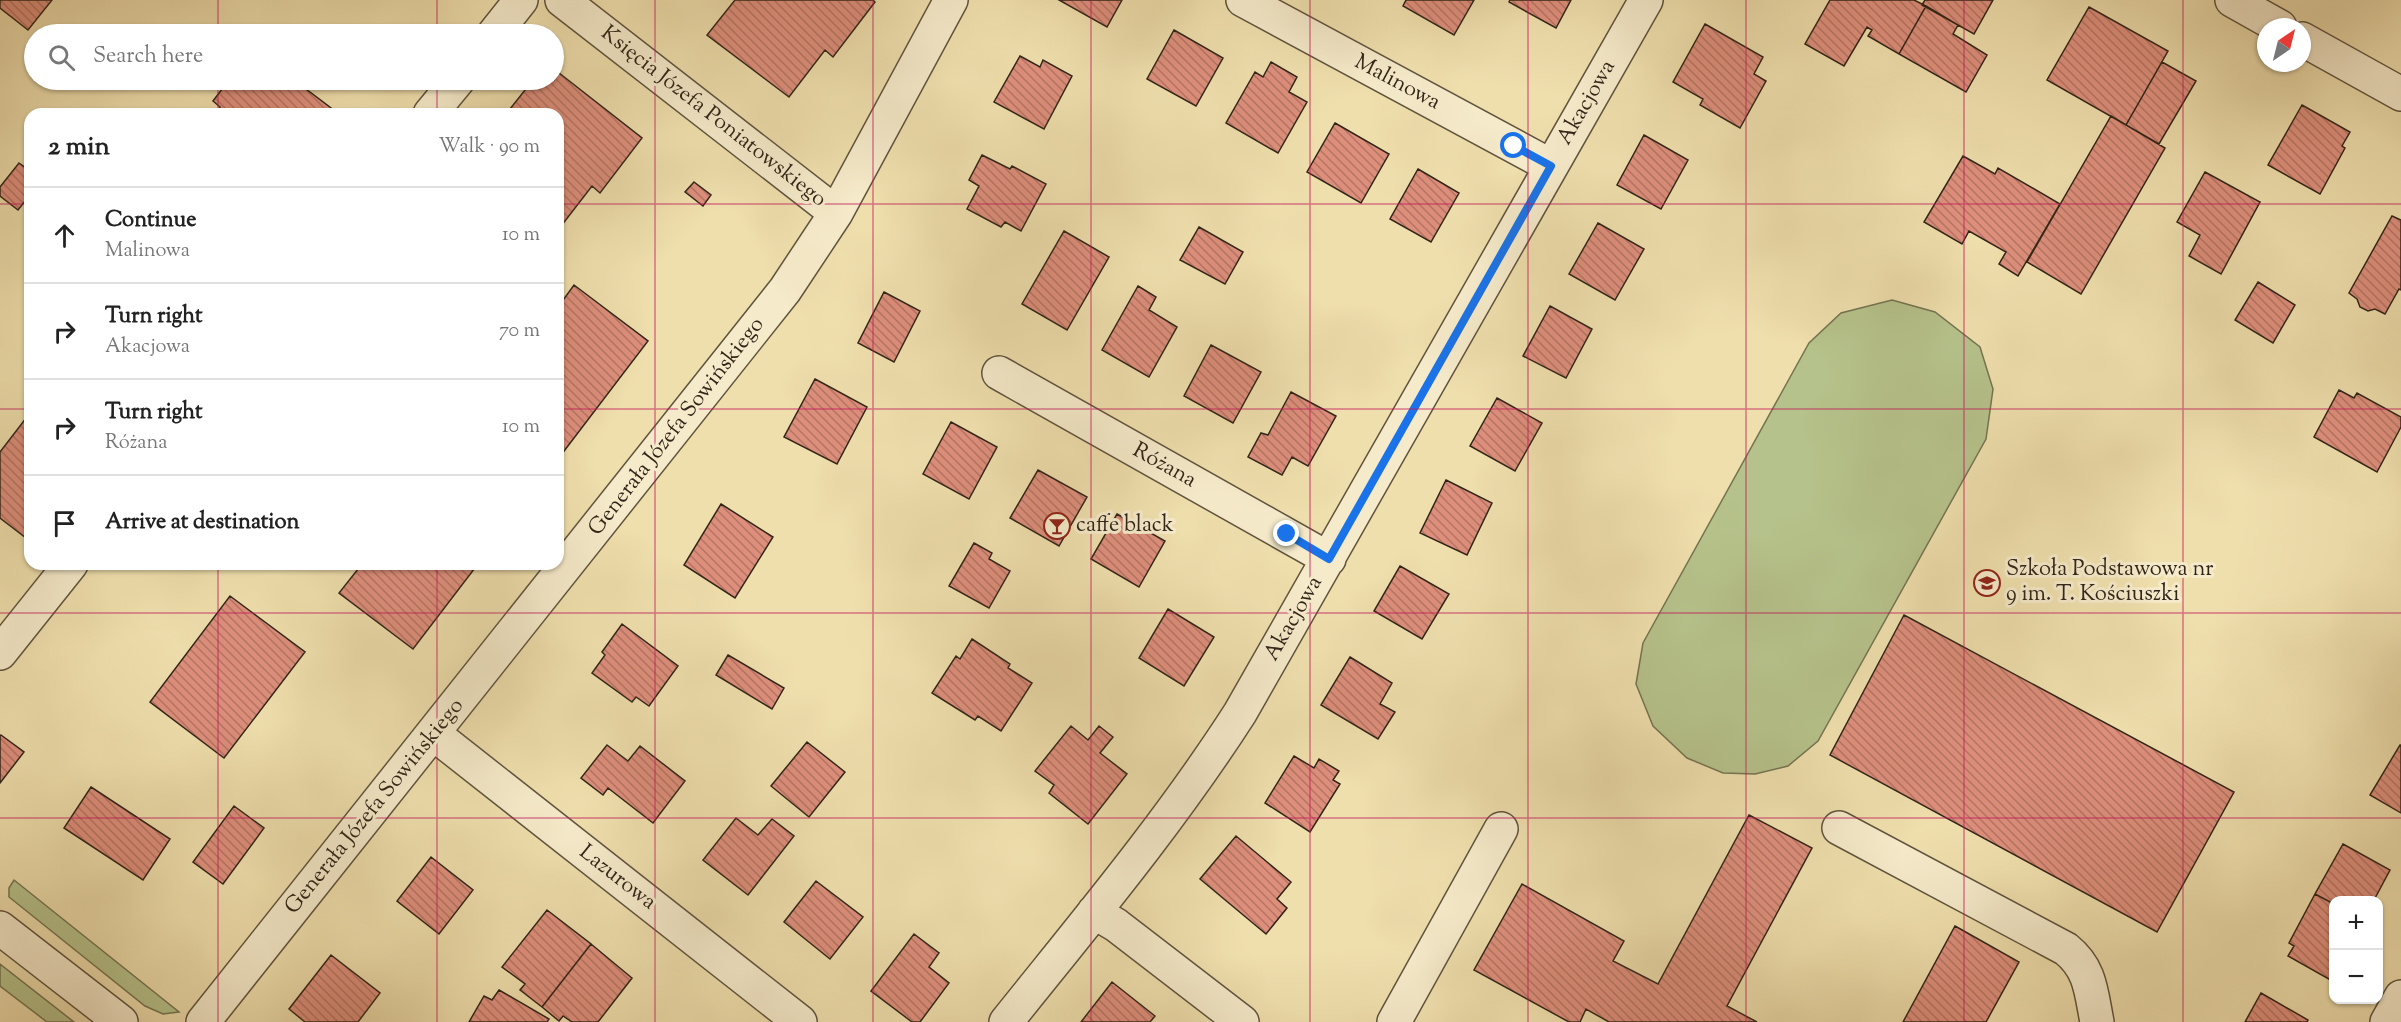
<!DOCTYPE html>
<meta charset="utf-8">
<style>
:root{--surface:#fff;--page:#f6f6f6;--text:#222;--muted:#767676;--line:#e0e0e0}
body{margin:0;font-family:"Sorts Mill Goudy",serif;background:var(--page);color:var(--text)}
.controls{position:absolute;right:18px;bottom:18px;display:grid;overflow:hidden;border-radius:12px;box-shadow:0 2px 4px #0004}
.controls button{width:54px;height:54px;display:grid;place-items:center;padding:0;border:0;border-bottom:2px solid var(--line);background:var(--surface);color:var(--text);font:30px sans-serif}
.compass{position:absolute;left:2257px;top:18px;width:54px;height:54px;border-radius:50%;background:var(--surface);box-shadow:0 2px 4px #0004;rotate:35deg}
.stop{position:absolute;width:18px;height:18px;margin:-14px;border:4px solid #1a73e8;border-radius:50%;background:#fff}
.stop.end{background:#1a73e8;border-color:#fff;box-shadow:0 2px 6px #0008}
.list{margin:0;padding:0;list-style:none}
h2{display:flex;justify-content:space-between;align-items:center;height:78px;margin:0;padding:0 24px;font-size:26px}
h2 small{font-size:20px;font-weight:400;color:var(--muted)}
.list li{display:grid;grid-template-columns:39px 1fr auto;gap:18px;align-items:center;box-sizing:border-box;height:96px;padding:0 24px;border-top:2px solid var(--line)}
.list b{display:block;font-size:22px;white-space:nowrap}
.list p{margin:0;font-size:20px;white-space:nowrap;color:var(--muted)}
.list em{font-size:20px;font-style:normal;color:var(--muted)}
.icon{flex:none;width:33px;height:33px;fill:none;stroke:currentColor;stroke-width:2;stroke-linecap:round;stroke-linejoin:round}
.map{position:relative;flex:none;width:2401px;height:1022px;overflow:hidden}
.search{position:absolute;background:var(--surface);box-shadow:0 2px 4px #0004;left:24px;top:24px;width:540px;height:66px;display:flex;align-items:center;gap:15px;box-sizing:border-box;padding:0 21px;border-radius:33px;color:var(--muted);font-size:22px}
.panel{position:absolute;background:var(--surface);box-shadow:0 2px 4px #0004;left:24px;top:108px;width:540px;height:462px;border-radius:18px}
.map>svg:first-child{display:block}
.grass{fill:#b6c28b;stroke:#747452;stroke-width:1.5}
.building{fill:url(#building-back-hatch);stroke:#312519;stroke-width:1.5}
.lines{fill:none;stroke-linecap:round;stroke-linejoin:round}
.minor-casing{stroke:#60543e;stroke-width:36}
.minor{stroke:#f5eaca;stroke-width:33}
.route{stroke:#1a73e8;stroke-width:8}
.grid{fill:none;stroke:#c2185b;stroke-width:1.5;stroke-opacity:0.55}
.labels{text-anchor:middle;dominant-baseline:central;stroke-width:6;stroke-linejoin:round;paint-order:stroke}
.street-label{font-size:22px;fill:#312519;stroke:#f5eaca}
.poi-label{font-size:22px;fill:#312519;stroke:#f5eaca;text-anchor:start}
</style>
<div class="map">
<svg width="2401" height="1022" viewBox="0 0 2401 1022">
<defs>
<pattern id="building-back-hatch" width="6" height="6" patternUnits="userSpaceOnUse" patternTransform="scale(1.5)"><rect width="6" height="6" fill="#de8f7c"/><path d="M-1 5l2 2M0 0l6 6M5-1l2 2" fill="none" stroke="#b57565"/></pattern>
</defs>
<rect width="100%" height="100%" fill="#efdfad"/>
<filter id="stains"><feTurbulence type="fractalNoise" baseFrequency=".00333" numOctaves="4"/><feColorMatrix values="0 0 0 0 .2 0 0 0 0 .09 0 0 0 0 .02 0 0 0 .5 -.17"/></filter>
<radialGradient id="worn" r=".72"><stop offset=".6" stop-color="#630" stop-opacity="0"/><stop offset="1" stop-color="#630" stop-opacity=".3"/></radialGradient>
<path class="grass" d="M1892 300 1935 312 1980 347 1993 389 1986 439 1818 741 1788 766 1755 774 1723 773 1687 758 1653 726 1636 684 1643 643 1809 343 1841 313Z
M14 880 179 1012 163 1014 145 1006 9 897V888Z
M0 964 74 1022H47L0 986Z"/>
<path class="building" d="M0 0H52L28 30 0 8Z
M735 0H873L875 2 833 57 825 50 789 97 707 35Z
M1059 0H1122L1107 27Z
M1406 0H1474L1454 35 1403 6Z
M1510 0H1571L1556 28 1509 2Z
M1830 0H1914L1926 6 1899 54 1868 36 1872 30 1867 27 1844 66 1805 44Z
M1925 0H1993L1974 34 1922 5Z
M1926 6 1958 25 1953 34 1987 55 1966 92 1899 54Z
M2089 7 2168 51 2126 125 2047 80Z
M1705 24 1763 57 1754 74 1766 81 1740 128 1700 105 1703 99 1673 82Z
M1174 30 1223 58 1196 106 1147 79Z
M1020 56 1040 67 1043 60 1072 76 1044 129 994 102Z
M1271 62 1297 77 1289 92 1307 102 1278 153 1226 123 1255 72 1263 77Z
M2162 62 2196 81 2159 144 2126 125Z
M554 69 642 138 600 193 592 186 558 230V114H506L533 80H554Z
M229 80H294L339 114H215L220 107 213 101Z
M2302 105 2350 132 2342 146 2345 148 2320 194 2268 165Z
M2111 116 2165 148 2081 294 2027 262Z
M1335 123 1389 154 1361 203 1307 172Z
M1644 135 1688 160 1661 209 1617 185Z
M982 155 1010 169 1012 166 1046 184 1021 231 1005 222 1001 227 967 209 979 186 969 180Z
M1963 156 1995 174 1998 168 2060 204 2018 276 1999 264 2006 252 1969 231 1962 244 1924 222Z
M19 163 30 171V195L18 210 0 196V187Z
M1418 169 1459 193 1431 242 1390 219Z
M2205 172 2260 202 2221 274 2189 256 2200 235 2177 222Z
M694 182 711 195 703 206 685 192Z
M2392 216 2401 220V290L2399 289 2385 314 2375 309 2368 311 2360 307 2357 299 2349 293Z
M1598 223 1644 249 1615 300 1569 274Z
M1199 227 1243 252 1225 284 1180 260Z
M1064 231 1109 257 1067 330 1022 304Z
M2258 282 2295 305 2273 343 2235 320Z
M574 285 648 341 558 459V307Z
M1138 286 1156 297 1149 310 1177 327 1149 377 1102 350Z
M884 292 920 311 894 362 858 343Z
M1550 306 1592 329 1566 378 1523 356Z
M1211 345 1261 372 1233 423 1184 396Z
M815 379 867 407 837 464 784 437Z
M2339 390 2354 398 2357 393 2401 417V427L2377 472 2314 437Z
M1291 392 1336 416 1308 466 1292 457 1282 475 1248 457 1261 433 1268 435Z
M1497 398 1542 423 1515 471 1470 446Z
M30 413V533L26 538 0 518V452Z
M951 422 997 447 969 499 923 474Z
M1038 470 1087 497 1059 546 1010 518Z
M1446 480 1492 503 1467 555 1420 533Z
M721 504 773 537 735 598 684 565Z
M1117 514 1165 541 1139 587 1091 559Z
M974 543 992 553 989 559 1010 571 989 608 949 586Z
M362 564H478L413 649 339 593Z
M1400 566 1449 594 1422 639 1374 611Z
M230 596 305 652 224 758 150 702Z
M1168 609 1214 637 1184 686 1139 658Z
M1904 615 2234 792 2157 932 1830 755Z
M622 624 678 666 649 706 636 697 632 702 592 673 605 655 602 652Z
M972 639 1010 664 1008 668 1032 683 1001 731 978 716 975 720 932 693 956 656 960 659Z
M728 655 784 688 772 709 716 675Z
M1350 657 1392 683 1380 704 1395 712 1378 739 1321 705Z
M1071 726 1088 740 1099 726 1113 737 1100 753 1127 774 1088 824 1049 793 1054 785 1035 771Z
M1 735 24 752 0 783V736Z
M807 742 845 772 809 817 771 786Z
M607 745 628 761 640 746 685 781 653 823 608 788 603 795 581 778Z
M2400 745H2401V813L2370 795Z
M1294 756 1314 768 1319 759 1339 771 1333 780 1340 784 1310 832 1265 803Z
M91 787 170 839 143 880 64 828Z
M234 806 264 828 223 884 193 862Z
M1749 815 1812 848 1727 1006 1757 1022H1609L1586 1009 1580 1022H1569L1474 970 1522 884 1624 941 1613 961 1658 984Z
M736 818 758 835 772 819 794 836 748 895 703 860Z
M1236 836 1291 882 1277 899 1287 908 1266 934 1200 879Z
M2343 844 2390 870 2374 900H2334V904L2315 894Z
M431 857 473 890 439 934 397 901Z
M816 881 863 917 830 959 784 922Z
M2315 894 2334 904V982L2288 956 2294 946 2289 943Z
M547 910 591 944 542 1007 520 990 525 984 502 967Z
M1955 926 2019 962 1986 1022H1903Z
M914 934 939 953 929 967 949 983 920 1022H912L871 991Z
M591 944 632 978 598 1022H572L563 1016 559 1021 542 1007Z
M331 955 380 993 358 1022H305L289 1009Z
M1112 982 1155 1016 1150 1022H1081Z
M499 990 549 1019 547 1022H469L484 996 492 1000Z
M2261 993 2308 1020 2307 1022H2245Z"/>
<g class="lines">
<defs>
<path id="minor" d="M562 0 836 213
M1243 0 1551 166
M2232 0 2280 27
M494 34 521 0
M2302 39 2401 94
M430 114 458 80
M999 373 1329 559
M0 653 71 564
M434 734 800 1022
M1839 828 2066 949C2091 969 2091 992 2097 1022
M1094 912 1116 925 1242 1022
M0 928 121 1022
M203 1022 785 290 836 213 951 0
M1006 1022C1087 921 1170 822 1240 713L1646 0
M1394 1022 1501 829
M2387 1022 2401 997"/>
</defs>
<use href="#minor" class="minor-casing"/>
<use href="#minor" class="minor"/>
</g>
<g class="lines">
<path class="route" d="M1287 534 1329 559 1551 166 1514 146"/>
</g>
<path class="grid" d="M218 0V34M437 0V34M655 0V1022M873 0V1022M1091 0V1022M1310 0V1022M1528 0V1022M1746 0V1022M1964 0V1022M2183 0V1022M218 80V114M437 80V114M0 204H30M558 204H2401M0 409H30M558 409H2401M218 564V1022M437 564V1022M0 613H2401M0 818H2401"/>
<defs>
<symbol id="bar-ring" viewBox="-11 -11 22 22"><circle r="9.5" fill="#f5eaca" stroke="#8f2418" stroke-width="1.5"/><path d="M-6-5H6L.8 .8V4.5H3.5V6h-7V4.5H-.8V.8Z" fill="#8f2418"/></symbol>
<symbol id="school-ring" viewBox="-11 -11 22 22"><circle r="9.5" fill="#f5eaca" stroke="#8f2418" stroke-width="1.5"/><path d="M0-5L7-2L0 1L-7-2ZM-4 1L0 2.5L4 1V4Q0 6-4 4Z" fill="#8f2418"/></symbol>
</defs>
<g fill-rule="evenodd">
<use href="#bar-ring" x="1042" y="511" width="30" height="30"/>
<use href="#school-ring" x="1972" y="568" width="30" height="30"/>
</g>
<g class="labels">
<g class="street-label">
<text transform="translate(1397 83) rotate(28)">Malinowa</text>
<text transform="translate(1587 103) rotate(-60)">Akacjowa</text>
<text transform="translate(713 117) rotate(38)">Księcia Józefa Poniatowskiego</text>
<text transform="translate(677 427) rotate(-52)">Generała Józefa Sowińskiego</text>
<text transform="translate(1164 466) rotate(29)">Różana</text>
<text transform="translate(1294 619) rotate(-60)">Akacjowa</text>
<text transform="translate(375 807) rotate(-51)">Generała Józefa Sowińskiego</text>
<text transform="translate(617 878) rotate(38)">Lazurowa</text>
</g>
<g class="poi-label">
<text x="1076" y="526">caffe black</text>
<text x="2006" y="570">Szkoła Podstawowa nr<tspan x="2006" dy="25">9 im. T. Kościuszki</tspan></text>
</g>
</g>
<rect width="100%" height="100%" filter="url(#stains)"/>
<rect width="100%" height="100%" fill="url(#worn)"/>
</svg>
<div class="controls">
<button>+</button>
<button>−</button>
</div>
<svg class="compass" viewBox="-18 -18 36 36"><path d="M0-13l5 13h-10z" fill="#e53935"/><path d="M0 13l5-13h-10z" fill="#767676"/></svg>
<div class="stop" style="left:1514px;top:146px"></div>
<div class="stop end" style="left:1287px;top:534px"></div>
<div class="search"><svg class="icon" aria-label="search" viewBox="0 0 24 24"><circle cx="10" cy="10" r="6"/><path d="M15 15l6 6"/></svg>Search here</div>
<section class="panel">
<h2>2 min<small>Walk · 90 m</small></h2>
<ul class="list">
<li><svg class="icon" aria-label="ahead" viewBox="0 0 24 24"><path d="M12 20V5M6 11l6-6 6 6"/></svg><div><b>Continue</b><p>Malinowa</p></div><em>10 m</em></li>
<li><svg class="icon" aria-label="right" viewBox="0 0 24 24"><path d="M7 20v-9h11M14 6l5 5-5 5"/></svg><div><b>Turn right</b><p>Akacjowa</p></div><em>70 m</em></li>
<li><svg class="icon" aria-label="right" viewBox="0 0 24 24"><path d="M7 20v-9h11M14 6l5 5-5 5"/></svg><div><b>Turn right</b><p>Różana</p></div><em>10 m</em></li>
<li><svg class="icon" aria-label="arrive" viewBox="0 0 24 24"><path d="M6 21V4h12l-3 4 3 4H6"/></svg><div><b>Arrive at destination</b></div></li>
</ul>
</section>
</div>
